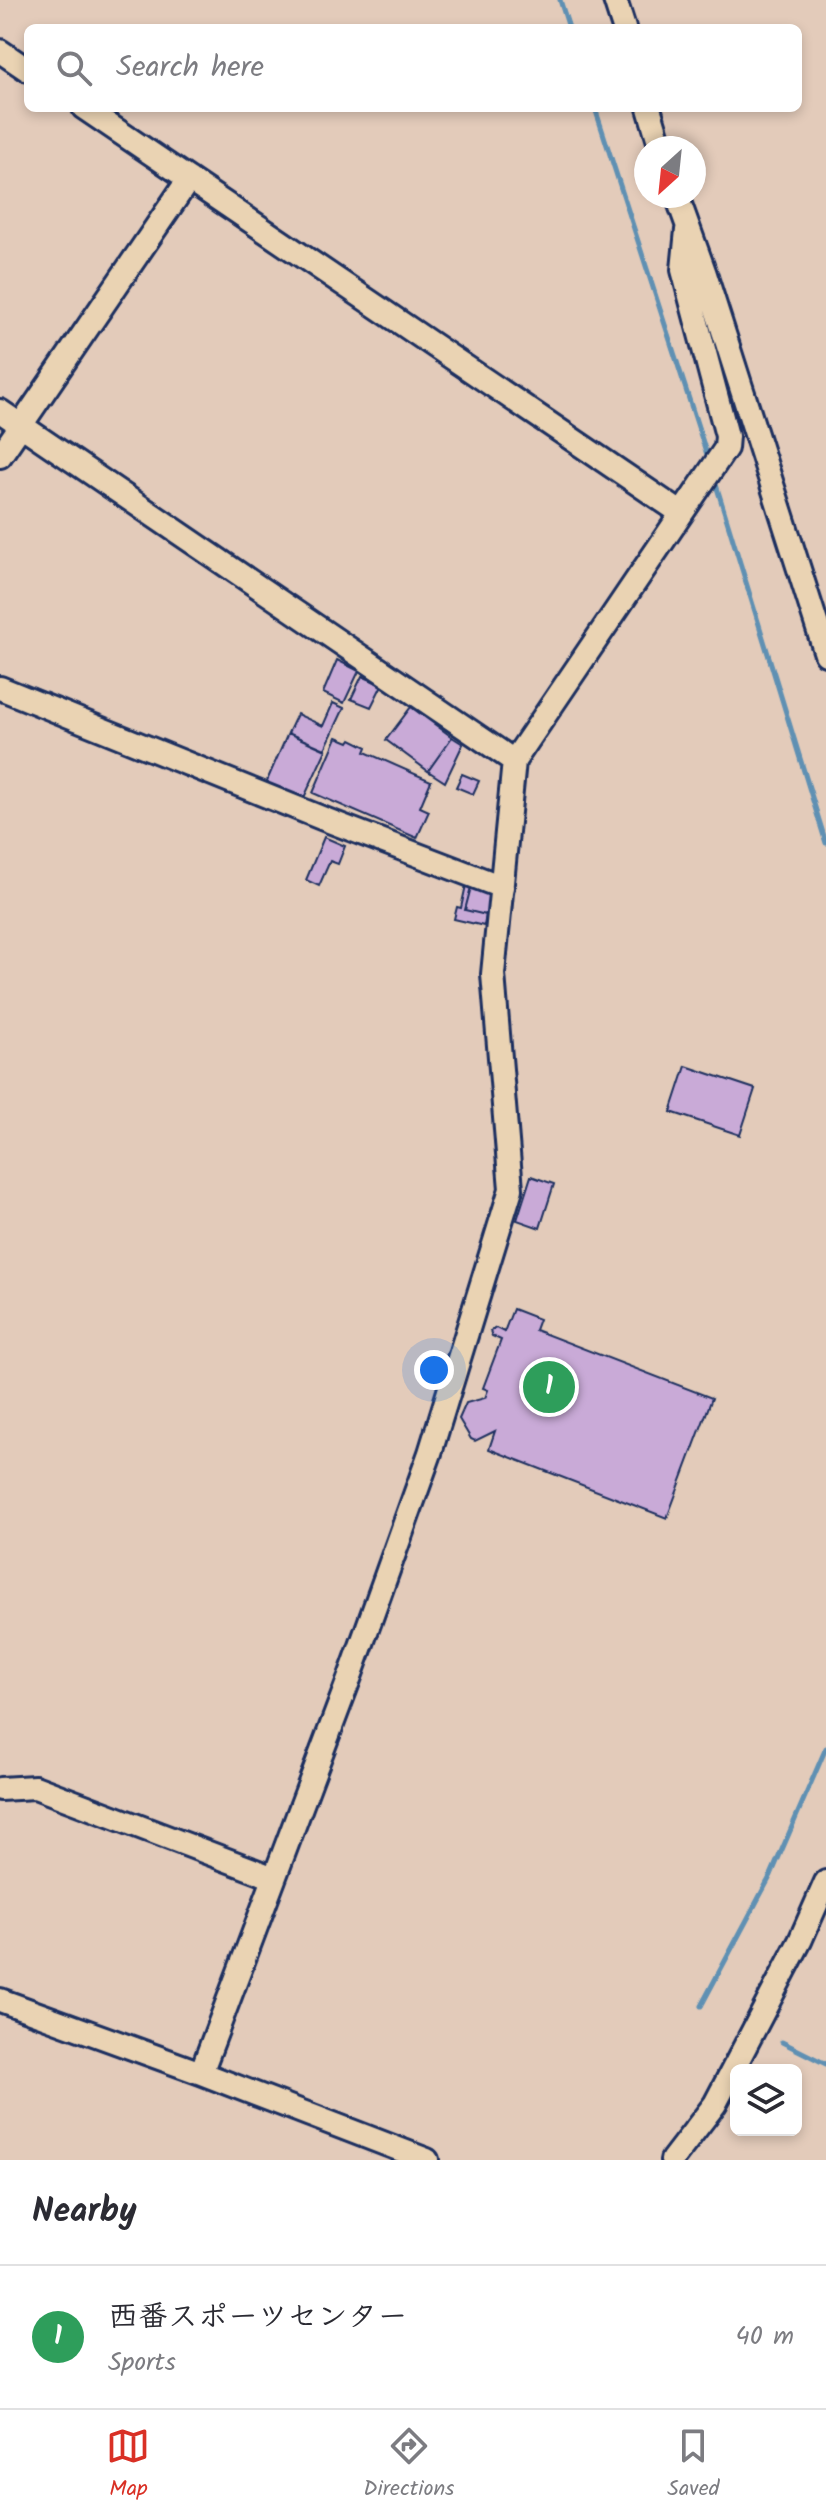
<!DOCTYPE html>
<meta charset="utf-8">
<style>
body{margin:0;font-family:Kalam,"Klee One",sans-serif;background:#f2f2f3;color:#2b2b33}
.controls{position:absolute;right:24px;bottom:24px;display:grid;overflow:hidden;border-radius:12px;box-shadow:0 4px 12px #0003}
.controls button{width:72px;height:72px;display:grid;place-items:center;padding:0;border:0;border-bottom:2px solid #e1e1e2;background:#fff;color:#2b2b33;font:40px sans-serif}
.compass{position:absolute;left:634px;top:136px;width:72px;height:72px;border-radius:50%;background:#fff;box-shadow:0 4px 12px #0003;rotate:207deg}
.you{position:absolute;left:434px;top:1370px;width:28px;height:28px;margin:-20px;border:6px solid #fff;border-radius:50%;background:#1a73e8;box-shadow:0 0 0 12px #1a73e833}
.badge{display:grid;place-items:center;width:52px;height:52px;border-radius:50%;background:#d93025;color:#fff;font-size:26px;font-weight:700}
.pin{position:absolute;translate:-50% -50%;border:4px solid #fff;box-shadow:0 2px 8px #0006}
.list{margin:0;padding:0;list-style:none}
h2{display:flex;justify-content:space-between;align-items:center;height:104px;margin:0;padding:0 32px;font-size:34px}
h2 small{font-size:26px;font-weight:400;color:#7c7c81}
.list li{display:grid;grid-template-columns:52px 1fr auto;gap:24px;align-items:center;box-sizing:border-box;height:144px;padding:0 32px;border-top:2px solid #e1e1e2}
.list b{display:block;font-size:30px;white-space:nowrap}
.list p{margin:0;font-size:26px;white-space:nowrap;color:#7c7c81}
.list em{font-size:26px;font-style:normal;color:#7c7c81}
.icon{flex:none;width:44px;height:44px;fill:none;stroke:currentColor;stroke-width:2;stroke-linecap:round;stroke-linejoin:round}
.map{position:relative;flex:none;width:826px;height:2160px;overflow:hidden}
.search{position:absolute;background:#fff;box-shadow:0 4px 12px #0003;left:24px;right:24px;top:24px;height:88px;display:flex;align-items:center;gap:20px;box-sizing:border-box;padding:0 28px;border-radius:12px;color:#7c7c81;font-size:30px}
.sheet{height:248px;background:#fff}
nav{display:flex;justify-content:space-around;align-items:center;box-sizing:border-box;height:112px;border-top:2px solid #e1e1e2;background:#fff;font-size:22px;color:#7c7c81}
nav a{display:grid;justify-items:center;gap:4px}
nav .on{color:#d93025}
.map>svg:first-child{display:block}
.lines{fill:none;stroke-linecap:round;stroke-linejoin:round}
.stream{stroke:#5e90b3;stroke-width:5}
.building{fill:#c9aad7;stroke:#1b2f5e;stroke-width:2}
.minor-casing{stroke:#1b2f5e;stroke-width:28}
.minor{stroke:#ead3b3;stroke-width:22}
</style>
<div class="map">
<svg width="826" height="2160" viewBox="0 0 826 2160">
<rect width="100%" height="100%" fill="#e3cbba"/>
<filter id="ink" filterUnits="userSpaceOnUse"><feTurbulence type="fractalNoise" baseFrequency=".0125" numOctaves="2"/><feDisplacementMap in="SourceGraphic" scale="16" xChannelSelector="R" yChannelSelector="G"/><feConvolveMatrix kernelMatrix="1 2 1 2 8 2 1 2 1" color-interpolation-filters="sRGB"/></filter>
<g filter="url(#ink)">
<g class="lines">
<path class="stream" d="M560,0L569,28
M595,108L709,461
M714,478L826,843
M701,2006L771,1875L826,1748
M782,2042L826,2064"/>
</g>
<path class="building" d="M337,660L359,671L344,703L323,693Z
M362,676L382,685L371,707L351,699Z
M333,703L344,708L325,749L288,733L297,714L323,726Z
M411,707L452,737L428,771L386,740Z
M288,733L326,750L303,800L266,783Z
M337,737L349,742L351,739L367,747L365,752L431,781L420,807L429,811L417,838L313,793Z
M452,737L463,744L445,782L428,771Z
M462,774L479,781L473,794L456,787Z
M324,837L345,846L338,864L330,861L319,886L306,880Z
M466,885L471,887L465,910L486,915L484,926L454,919L457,907L461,908Z
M471,887L491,892L486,915L465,910Z
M686,1066L755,1089L740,1135L671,1112Z
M531,1176L554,1184L540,1228L517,1220Z
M513,1309L539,1319L535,1330L712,1398L667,1518L489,1449L495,1431L475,1441L471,1439L459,1419L466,1403L485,1398L488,1390L483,1388L501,1340L492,1336L490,1331L496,1328L504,1332Z"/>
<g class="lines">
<g class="minor-casing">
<path id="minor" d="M615,0L624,28
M0,51L28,70
M84,108L681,513
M649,108L661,148
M677,196L705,274L826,654
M0,411L514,761
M0,456L189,179
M0,688L324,819L502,887
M0,1789L35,1787L274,1878
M0,2000L201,2073L427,2160
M201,2073L351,1674L430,1453L511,1189L493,974L514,761L726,448L727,436L683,270L687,230
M672,2160L715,2104L800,1941L826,1882"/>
</g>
<use href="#minor" class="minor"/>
</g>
</g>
</svg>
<div class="controls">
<button><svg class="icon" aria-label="layers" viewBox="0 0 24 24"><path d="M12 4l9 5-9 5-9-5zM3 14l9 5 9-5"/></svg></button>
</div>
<svg class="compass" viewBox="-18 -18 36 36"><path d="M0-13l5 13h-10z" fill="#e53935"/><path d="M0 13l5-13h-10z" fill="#7c7c81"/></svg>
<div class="you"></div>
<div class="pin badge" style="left:549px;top:1387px;background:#2e9e5b">1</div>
<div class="search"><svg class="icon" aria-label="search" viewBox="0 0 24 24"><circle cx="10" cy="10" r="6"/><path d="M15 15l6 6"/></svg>Search here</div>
</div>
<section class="sheet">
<h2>Nearby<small></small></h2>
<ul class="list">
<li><span class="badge" style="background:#2e9e5b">1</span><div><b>西番スポーツセンター</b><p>Sports</p></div><em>40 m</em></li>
</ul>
</section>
<nav>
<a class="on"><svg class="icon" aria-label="map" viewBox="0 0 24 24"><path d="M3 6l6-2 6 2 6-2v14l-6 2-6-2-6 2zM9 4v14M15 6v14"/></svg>Map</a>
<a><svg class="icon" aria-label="directions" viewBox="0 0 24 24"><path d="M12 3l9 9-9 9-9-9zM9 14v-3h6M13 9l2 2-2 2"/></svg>Directions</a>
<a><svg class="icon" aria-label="saved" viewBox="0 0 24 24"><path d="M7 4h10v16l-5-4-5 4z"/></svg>Saved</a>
</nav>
